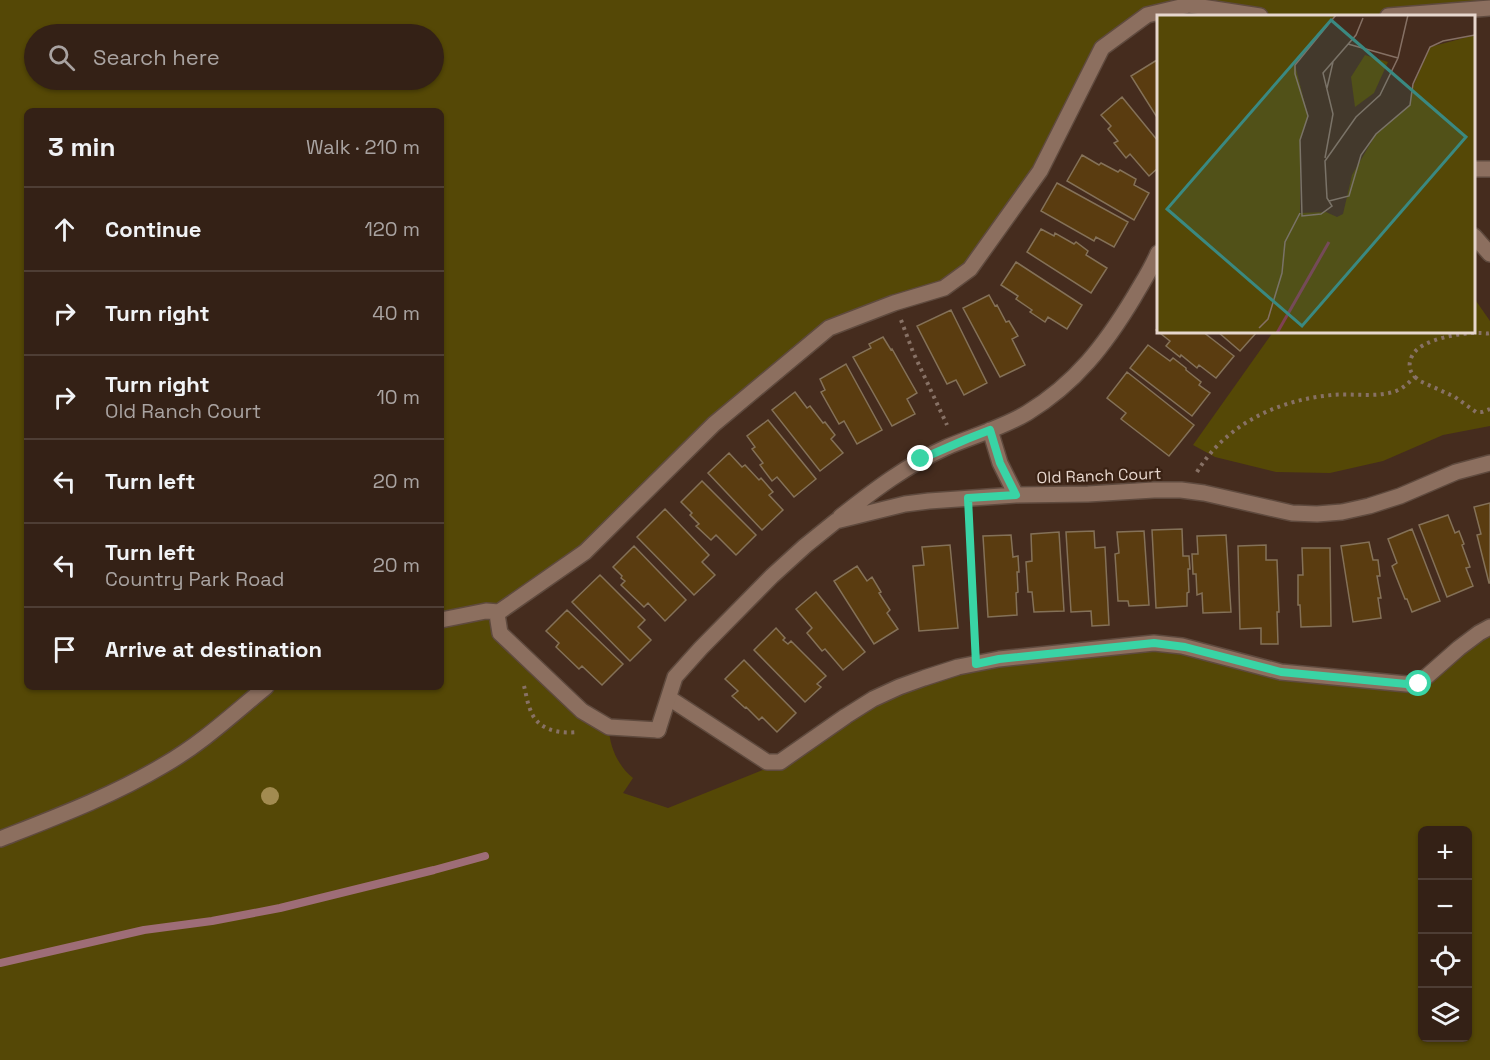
<!DOCTYPE html>
<meta charset="utf-8">
<style>
body{margin:0;font-family:"Space Grotesk",sans-serif;background:#3f2e23;color:#f1f3f6}
.controls{position:absolute;right:18px;bottom:18px;display:grid;overflow:hidden;border-radius:9px;box-shadow:0 2px 4px #0004}
.controls button{width:54px;height:54px;display:grid;place-items:center;padding:0;border:0;border-bottom:2px solid #4e3e35;background:#342116;color:#f1f3f6;font:30px sans-serif}
.stop{position:absolute;width:18px;height:18px;margin:-14px;border:4px solid #39d4a5;border-radius:50%;background:#fff}
.stop.end{background:#39d4a5;border-color:#fff;box-shadow:0 2px 6px #0008}
.list{margin:0;padding:0;list-style:none}
h2{display:flex;justify-content:space-between;align-items:center;height:78px;margin:0;padding:0 24px;font-size:26px}
h2 small{font-size:20px;font-weight:400;color:#a9a3a1}
.list li{display:grid;grid-template-columns:39px 1fr auto;gap:18px;align-items:center;box-sizing:border-box;height:84px;padding:0 24px;border-top:2px solid #4e3e35}
.list b{display:block;font-size:22px;white-space:nowrap}
.list p{margin:0;font-size:20px;white-space:nowrap;color:#a9a3a1}
.list em{font-size:20px;font-style:normal;color:#a9a3a1}
.icon{flex:none;width:33px;height:33px;fill:none;stroke:currentColor;stroke-width:2;stroke-linecap:round;stroke-linejoin:round}
.map{position:relative;flex:none;width:1490px;height:1060px;overflow:hidden}
.search{position:absolute;background:#342116;box-shadow:0 2px 4px #0004;left:24px;top:24px;width:420px;height:66px;display:flex;align-items:center;gap:15px;box-sizing:border-box;padding:0 21px;border-radius:33px;color:#a9a3a1;font-size:22px}
.panel{position:absolute;background:#342116;box-shadow:0 2px 4px #0004;left:24px;top:108px;width:420px;height:582px;border-radius:9px}
.map>svg:first-child{display:block}
.green{fill:#554806;fill-rule:evenodd}
.lines{fill:none;stroke-linecap:round;stroke-linejoin:round}
.stream{stroke:#9e6d77;stroke-width:8}
.building{fill:#5a3c10;stroke:#847158;stroke-width:1.5}
.service-casing{stroke:#5f4a3e;stroke-width:18}
.minor-casing{stroke:#5f4a3e;stroke-width:18}
.path{stroke:#877165;stroke-width:4;stroke-dasharray:3 4.5;stroke-linecap:butt}
.service{stroke:#8c6f5f;stroke-width:15}
.minor{stroke:#8c6f5f;stroke-width:15}
.tree{fill:#a28b50}
.route{stroke:#39d4a5;stroke-width:8}
.labels{text-anchor:middle;stroke-width:4.5;stroke-linejoin:round;paint-order:stroke}
.street-label{font-size:16px;fill:#e6d6cd;stroke:#3a2214}
.inset-river{fill:none;stroke:#7f4052;stroke-width:3}
.inset-road{fill:none;stroke:#857064;stroke-width:1.5}
.view{fill:#3a8981;fill-opacity:0.15;stroke:#3a8981;stroke-width:3}
.inset-edge{fill:none;stroke:#e6d6cd;stroke-width:3}
</style>
<div class="map">
<svg width="1490" height="1060" viewBox="0 0 1490 1060">
<rect width="100%" height="100%" fill="#452c1e"/>
<path class="green" d="M0,0H1490V8L1388,16H1260L1189,5L1147,16L1102,48L1040,171L970,269L829,328L585,552L499,612L498,630L609,727C609,746 618,766 633,778L623,793L668,808L783,762L846,716L958,667L1154,643L1281,672L1417,685L1490,627V1060H0ZM34,34H434V80H34ZM27,111H441V687H27ZM1422,830H1468V1038H1422Z
M1474,298L1490,321V426L1443,435L1383,461L1330,473L1276,472L1215,457L1193,445L1273,332H1474Z"/>
<g class="lines">
<path class="stream" d="M0,963L144,930L212,921L280,908L434,870L485,856"/>
</g>
<path class="building" d="M1157,60L1158,63V119L1131,76Z
M1122,97L1158,141V168L1149,176L1130,154L1126,158L1114,143L1118,141L1108,129L1111,126L1101,115Z
M1082,155L1099,165L1101,163L1118,172L1120,170L1136,179L1134,185L1149,193L1134,220L1067,181Z
M1057,183L1128,222L1114,247L1096,237L1094,241L1041,211Z
M1041,229L1054,236L1055,233L1074,244L1076,242L1088,251L1086,255L1107,268L1091,293L1027,252Z
M1016,262L1082,305L1067,329L1048,317L1045,322L1030,312L1032,310L1016,299L1018,296L1001,285Z
M989,295L995,306L997,305L1006,322L1009,321L1018,336L1012,339L1025,365L1000,377L963,308Z
M951,310L987,383L964,395L956,380L947,384L917,326Z
M1158,328V332H1203L1234,356L1216,378L1199,365L1197,368L1181,355L1180,357L1166,346L1170,341L1156,330Z
M1218,332H1257L1240,351Z
M883,337L891,350L892,349L917,393L907,399L915,414L892,426L853,357L871,348L869,344Z
M1148,345L1170,361L1173,358L1186,368V370L1201,382L1199,385L1210,393L1192,416L1130,368Z
M846,364L882,430L857,444L844,421L839,424L821,392L825,390L820,379Z
M1127,372L1194,425L1169,456L1121,419L1126,413L1107,398Z
M795,392L807,408L810,406L823,423L825,422L835,435L831,439L843,453L820,471L772,410Z
M768,420L816,479L794,497L777,477L772,481L760,465L763,463L752,449L755,447L747,436Z
M729,453L742,467L745,465L759,480L761,478L773,492L769,495L783,510L762,530L708,473Z
M702,481L756,535L736,555L716,535L711,540L696,526L699,524L690,515L692,513L681,502Z
M1490,503V583H1489L1477,535L1481,534L1474,507Z
M665,509L709,555L702,562L715,575L694,595L637,537Z
M1448,515L1455,533L1459,531L1464,544L1462,545L1470,567L1466,568L1473,586L1447,597L1419,525Z
M1182,529L1183,556H1189L1190,569H1188L1189,592L1187,593V606L1156,608L1152,530Z
M1412,529L1440,601L1412,612L1407,599H1405L1392,566L1397,563L1388,539Z
M1094,531L1095,548L1105,547L1109,625L1092,626L1091,611L1071,612L1066,532Z
M1144,531L1149,605L1129,606L1128,601H1118L1115,554L1119,553L1117,532Z
M1059,532L1064,611L1034,612L1032,592H1028L1026,562L1032,561L1031,534Z
M1011,535L1013,557L1018,556L1019,572H1017L1018,592L1016,593L1017,615L988,617L983,536Z
M1226,535L1231,612L1203,613L1202,593L1197,595L1196,574H1193L1192,554H1198L1197,536Z
M1369,542L1373,560H1378L1380,576H1377L1381,598H1378L1381,618L1353,622L1341,546Z
M950,545L958,628L919,631L913,566L924,565L922,547Z
M1266,545V560H1277L1279,612H1277L1278,644H1261V628L1240,629L1238,546Z
M634,546L686,600L665,621L648,603L644,607L621,585L625,581L621,578L622,576L613,567Z
M1302,548H1330L1331,626L1301,627L1300,605H1298V575H1303Z
M857,566L867,581L872,577L881,592L879,593L890,610L887,613L898,629L874,644L834,581Z
M600,575L645,620L638,627L651,640L630,661L572,602Z
M816,592L865,652L843,670L825,649L822,651L807,633L812,628L796,609Z
M567,610L623,664L602,685L582,666L579,669L556,647L559,643L546,631Z
M776,628L785,638L783,640L788,644L791,641L826,676L817,684L821,687L805,702L754,650Z
M744,660L796,713L777,732L762,717L759,720L746,707L745,708L732,696L738,691L725,679Z"/>
<g class="lines">
<g class="service-casing">
<path id="service" d="M1388,16L1490,8
M441,620L486,611L499,612
M669,698L767,762H780L846,716L873,699L899,687L924,678L958,667L999,659L1154,643L1182,646L1281,672L1417,685L1459,648L1479,633L1490,627
M658,730L609,727L582,711L500,633L497,614L499,612L585,552L714,424L829,328L894,303L944,288L970,269L1040,171L1102,48L1147,15L1189,5L1260,16
M0,839C56,817 112,796 164,765C201,744 233,714 266,687"/>
</g>
<g class="minor-casing">
<path id="minor" d="M1474,169H1490
M1474,236L1490,254
M990,430L1000,463L1016,495
M840,517C874,490 907,465 947,447C973,436 1002,428 1027,413C1076,383 1105,345 1134,297C1142,283 1152,268 1158,253
M658,730L675,677L701,648L772,576L805,546L836,521L905,504L929,501L1016,495L1088,494L1154,490H1181L1204,493L1292,513L1317,514L1342,512L1369,506L1400,496L1456,472L1490,463"/>
</g>
<path class="path" d="M901,320L913,352L947,425
M1415,377L1420,381L1455,397L1476,412H1482L1490,409
M1197,472C1226,424 1278,400 1332,395C1353,393 1377,398 1396,391C1404,388 1409,382 1415,377C1409,371 1408,364 1412,356C1420,339 1463,332 1481,333C1484,333 1487,334 1490,333
M969,518L975,645
M524,686C526,693 527,702 530,709C537,730 558,734 578,732"/>
<use href="#service" class="service"/>
<use href="#minor" class="minor"/>
</g>
<circle class="tree" cx="270" cy="796" r="9"/>
<g class="lines">
<path class="route" d="M921,459L967,439L990,430L1000,463L1016,495L968,498L976,664L999,659L1154,643L1185,647L1281,672L1417,685L1419,684"/>
</g>
<g class="labels">
<g class="street-label">
<text transform="translate(1099 475) rotate(-2)" y="6">Old Ranch Court</text>
</g>
</g>
<g transform="translate(1157 15)">
<rect width="318" height="318" fill="#452c1e"/>
<path d="M179,0L138,50L151,101L143,125V198L169,197L180,202L186,199L195,160L219,119L253,90L254,76L273,32L318,20V318H0V1ZM208,40L231,47L217,78L198,92L194,62Z" fill="#554806"/>
<path class="inset-river" d="M120,318L172,227"/>
<path class="inset-road" d="M179,0L138,50V59L151,101L143,125L145,201L164,199L175,191L170,183L168,146L199,102L223,80L241,43L251,0M260,0H291M191,29L241,43M170,73L176,47M168,143L176,99L166,58L199,20L206,3M172,186L192,181L204,140L219,119L253,90L256,69L273,32L286,26L318,20M102,313L111,304L125,258L128,227L143,198"/>
<path class="view" d="M174,5L309,122L145,311L10,194Z"/>
<rect width="318" height="318" class="inset-edge"/>
</g>
</svg>
<div class="controls">
<button>+</button>
<button>−</button>
<button><svg class="icon" aria-label="locate" viewBox="0 0 24 24"><circle cx="12" cy="12" r="6"/><path d="M12 2v4M12 18v4M2 12h4M18 12h4"/></svg></button>
<button><svg class="icon" aria-label="layers" viewBox="0 0 24 24"><path d="M12 4l9 5-9 5-9-5zM3 14l9 5 9-5"/></svg></button>
</div>
<div class="stop" style="left:1419px;top:684px"></div>
<div class="stop end" style="left:921px;top:459px"></div>
<div class="search"><svg class="icon" aria-label="search" viewBox="0 0 24 24"><circle cx="10" cy="10" r="6"/><path d="M15 15l6 6"/></svg>Search here</div>
<section class="panel">
<h2>3 min<small>Walk · 210 m</small></h2>
<ul class="list">
<li><svg class="icon" aria-label="ahead" viewBox="0 0 24 24"><path d="M12 20V5M6 11l6-6 6 6"/></svg><div><b>Continue</b></div><em>120 m</em></li>
<li><svg class="icon" aria-label="right" viewBox="0 0 24 24"><path d="M7 20v-9h11M14 6l5 5-5 5"/></svg><div><b>Turn right</b></div><em>40 m</em></li>
<li><svg class="icon" aria-label="right" viewBox="0 0 24 24"><path d="M7 20v-9h11M14 6l5 5-5 5"/></svg><div><b>Turn right</b><p>Old Ranch Court</p></div><em>10 m</em></li>
<li><svg class="icon" aria-label="left" viewBox="0 0 24 24"><path d="M17 20v-9H6M10 6l-5 5 5 5"/></svg><div><b>Turn left</b></div><em>20 m</em></li>
<li><svg class="icon" aria-label="left" viewBox="0 0 24 24"><path d="M17 20v-9H6M10 6l-5 5 5 5"/></svg><div><b>Turn left</b><p>Country Park Road</p></div><em>20 m</em></li>
<li><svg class="icon" aria-label="arrive" viewBox="0 0 24 24"><path d="M6 21V4h12l-3 4 3 4H6"/></svg><div><b>Arrive at destination</b></div></li>
</ul>
</section>
</div>
